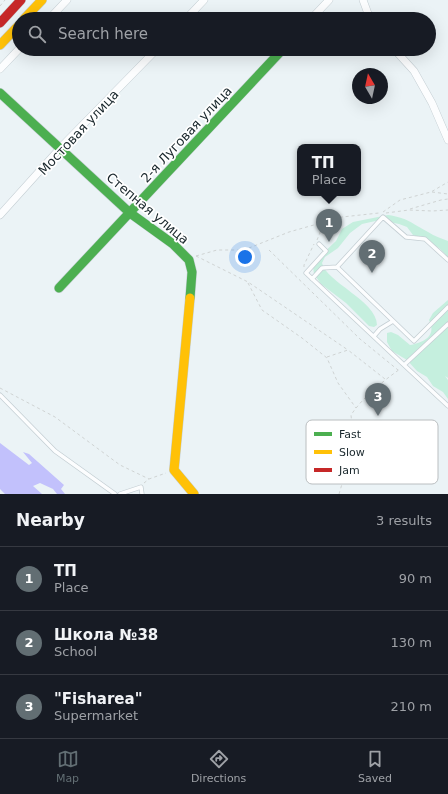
<!DOCTYPE html>
<meta charset="utf-8">
<style>
body{margin:0;font-family:"DejaVu Sans",sans-serif;background:#20242c;color:#f1f3f6}
.compass{position:absolute;left:352px;top:68px;width:36px;height:36px;border-radius:50%;background:#171b24;box-shadow:0 4px 16px #0002;rotate:351deg}
.you{position:absolute;left:245px;top:257px;width:14px;height:14px;margin:-10px;border:3px solid #fff;border-radius:50%;background:#1a73e8;box-shadow:0 0 0 6px #1a73e833}
.badge{display:grid;place-items:center;width:26px;height:26px;border-radius:50%;background:#626e73;color:#fff;font-size:13px;font-weight:700}
.pin{position:absolute;translate:-50% -33px;filter:drop-shadow(0 1px 2px #0008)}
.pin::after{content:'';position:absolute;top:21px;width:14px;height:12px;background:inherit;clip-path:polygon(0 0,100% 0,50% 100%)}
.popup{position:absolute;left:297px;top:144px;width:64px;height:52px;box-sizing:border-box;display:grid;place-content:center;border-radius:8px;background:#171b24;filter:drop-shadow(0 1px 3px #0005);font-size:13px;white-space:nowrap;color:#9ea1a6}
.popup b{font-size:15px;color:#f1f3f6}
.popup::after{content:'';position:absolute;left:50%;top:100%;margin-left:-8px;border:8px solid transparent;border-top-color:#171b24}
.list{margin:0;padding:0;list-style:none}
h2{display:flex;justify-content:space-between;align-items:center;height:52px;margin:0;padding:0 16px;font-size:17px}
h2 small{font-size:13px;font-weight:400;color:#9ea1a6}
.list li{display:grid;grid-template-columns:26px 1fr auto;gap:12px;align-items:center;box-sizing:border-box;height:64px;padding:0 16px;border-top:1px solid #363941}
.list b{display:block;font-size:15px;white-space:nowrap}
.list p{margin:0;font-size:13px;white-space:nowrap;color:#9ea1a6}
.list em{font-size:13px;font-style:normal;color:#9ea1a6}
.icon{flex:none;width:22px;height:22px;fill:none;stroke:currentColor;stroke-width:2;stroke-linecap:round;stroke-linejoin:round}
.map{position:relative;flex:none;width:448px;height:494px;overflow:hidden}
.search{position:absolute;background:#171b24;box-shadow:0 4px 16px #0002;left:12px;right:12px;top:12px;height:44px;display:flex;align-items:center;gap:10px;box-sizing:border-box;padding:0 14px;border-radius:22px;color:#9ea1a6;font-size:15px}
.sheet{height:244px;background:#171b24}
nav{display:flex;justify-content:space-around;align-items:center;box-sizing:border-box;height:56px;border-top:1px solid #363941;background:#171b24;font-size:11px;color:#9ea1a6}
nav a{display:grid;justify-items:center;gap:2px}
nav .on{color:#626e73}
.map>svg:first-child{display:block}
.green{fill:#c5efde}
.water{fill:#c2c1fc}
.lines{fill:none;stroke-linecap:round;stroke-linejoin:round}
.lane-casing{stroke:#c4ced3;stroke-width:5}
.street-casing{stroke:#c4ced3;stroke-width:8}
.fast-casing{stroke:#c4ced3;stroke-width:10}
.slow-casing{stroke:#c4ced3;stroke-width:10}
.jam-casing{stroke:#c4ced3;stroke-width:10}
.path{stroke:#cfd3d3;stroke-width:1;stroke-dasharray:3 3;stroke-linecap:butt}
.lane{stroke:#fcfdfe;stroke-width:3.5}
.street{stroke:#fcfdfe;stroke-width:7}
.fast{stroke:#4caf50;stroke-width:9}
.slow{stroke:#ffc107;stroke-width:9}
.jam{stroke:#c62828;stroke-width:9}
.labels{text-anchor:middle;stroke-width:3.5;stroke-linejoin:round;paint-order:stroke}
.street-label{font-size:13px;fill:#19272c;stroke:#fff}
.key{fill:#fff;stroke:#babec0;stroke-width:1}
.key-label{font-size:11px;fill:#19272c}
</style>
<div class="map">
<svg width="448" height="494" viewBox="0 0 448 494">
<rect width="100%" height="100%" fill="#ebf3f6"/>
<path class="green" d="M388,215C408,218 411,223 428,232C434,236 441,238 448,241V257L439,248L424,239L413,235L407,227L399,224L380,220L362,224L350,233L338,248L325,257L322,263C326,282 377,301 377,325L374,327L369,326L346,303L321,284L314,274L313,267L317,259L336,241L342,229L353,222Z
M448,300V378L445,376L448,380V399L443,392L433,386L427,377L417,371L407,360L392,351L387,342V333L391,332L398,335L410,345C424,342 437,336 429,320L433,313Z"/>
<path class="water" d="M0,443L29,465L32,463L23,452L29,454L64,485L61,489L65,494H57L53,489L40,483L33,486L42,494H5L0,489Z"/>
<g class="lines">
<g class="lane-casing">
<path id="lane" d="M319,244L326,251L306,273L404,365
M337,267L414,341L448,307
M312,279L322,268L337,267L383,217L406,237L425,239L448,260
M448,324L404,365L448,406
M374,336L380,329L393,321
M0,395L55,451L115,494
M120,494L141,487L142,494"/>
</g>
<g class="street-casing">
<path id="street" d="M363,0L370,19
M49,19L67,0
M186,19L204,0
M311,19L329,0
M394,49L414,71L432,103L448,140
M0,69L19,49
M0,215L63,145L157,49"/>
</g>
<g class="fast-casing">
<path id="fast" d="M0,93L130,213L173,244L189,260L192,272L190,298
M59,288L283,49"/>
</g>
<g class="slow-casing">
<path id="slow" d="M24,19L42,0
M0,45L19,25
M190,298L174,470L194,494"/>
</g>
<g class="jam-casing">
<path id="jam" d="M0,23L21,0"/>
</g>
<path class="path" d="M0,6L5,0
M432,192L448,194
M410,209L441,200L448,199
M383,212L400,200L431,192L448,182
M386,213L409,210L432,211L448,210
M317,240L320,233V224
M269,250L360,339L398,370
M196,256L248,282L348,350
M196,256L217,250H244L289,232L342,217L379,213
M304,267V265L314,244
M248,283L262,310L302,338L327,358L338,383L356,408
M327,357L348,350L385,379
M0,388L55,417L120,465L149,479
M144,483L149,479L166,473
M339,494L354,444L351,415C363,397 382,382 400,369"/>
<use href="#lane" class="lane"/>
<use href="#street" class="street"/>
<use href="#fast" class="fast"/>
<use href="#slow" class="slow"/>
<use href="#jam" class="jam"/>
</g>
<g class="labels">
<g class="street-label">
<text transform="translate(78 132) rotate(-47)" y="5">Мостовая улица</text>
<text transform="translate(186 134) rotate(-47)" y="5">2-я Луговая улица</text>
<text transform="translate(148 208) rotate(40)" y="5">Степная улица</text>
</g>
</g>
<rect x="306" y="420" width="132" height="64" rx="6" class="key"/>
<rect x="314" y="432" width="18" height="4" fill="#4caf50"/>
<rect x="314" y="450" width="18" height="4" fill="#ffc107"/>
<rect x="314" y="468" width="18" height="4" fill="#c62828"/>
<g class="key-label">
<text x="339" y="438">Fast</text>
<text x="339" y="456">Slow</text>
<text x="339" y="474">Jam</text>
</g>
</svg>
<svg class="compass" viewBox="-18 -18 36 36"><path d="M0-13l5 13h-10z" fill="#e53935"/><path d="M0 13l5-13h-10z" fill="#9ea1a6"/></svg>
<div class="you"></div>
<div class="pin badge" style="left:329px;top:242px">1</div>
<div class="popup"><b>ТП</b>Place</div>
<div class="pin badge" style="left:372px;top:273px">2</div>
<div class="pin badge" style="left:378px;top:416px">3</div>
<div class="search"><svg class="icon" aria-label="search" viewBox="0 0 24 24"><circle cx="10" cy="10" r="6"/><path d="M15 15l6 6"/></svg>Search here</div>
</div>
<section class="sheet">
<h2>Nearby<small>3 results</small></h2>
<ul class="list">
<li><span class="badge">1</span><div><b>ТП</b><p>Place</p></div><em>90 m</em></li>
<li><span class="badge">2</span><div><b>Школа №38</b><p>School</p></div><em>130 m</em></li>
<li><span class="badge">3</span><div><b>&quot;Fisharea&quot;</b><p>Supermarket</p></div><em>210 m</em></li>
</ul>
</section>
<nav>
<a class="on"><svg class="icon" aria-label="map" viewBox="0 0 24 24"><path d="M3 6l6-2 6 2 6-2v14l-6 2-6-2-6 2zM9 4v14M15 6v14"/></svg>Map</a>
<a><svg class="icon" aria-label="directions" viewBox="0 0 24 24"><path d="M12 3l9 9-9 9-9-9zM9 14v-3h6M13 9l2 2-2 2"/></svg>Directions</a>
<a><svg class="icon" aria-label="saved" viewBox="0 0 24 24"><path d="M7 4h10v16l-5-4-5 4z"/></svg>Saved</a>
</nav>
